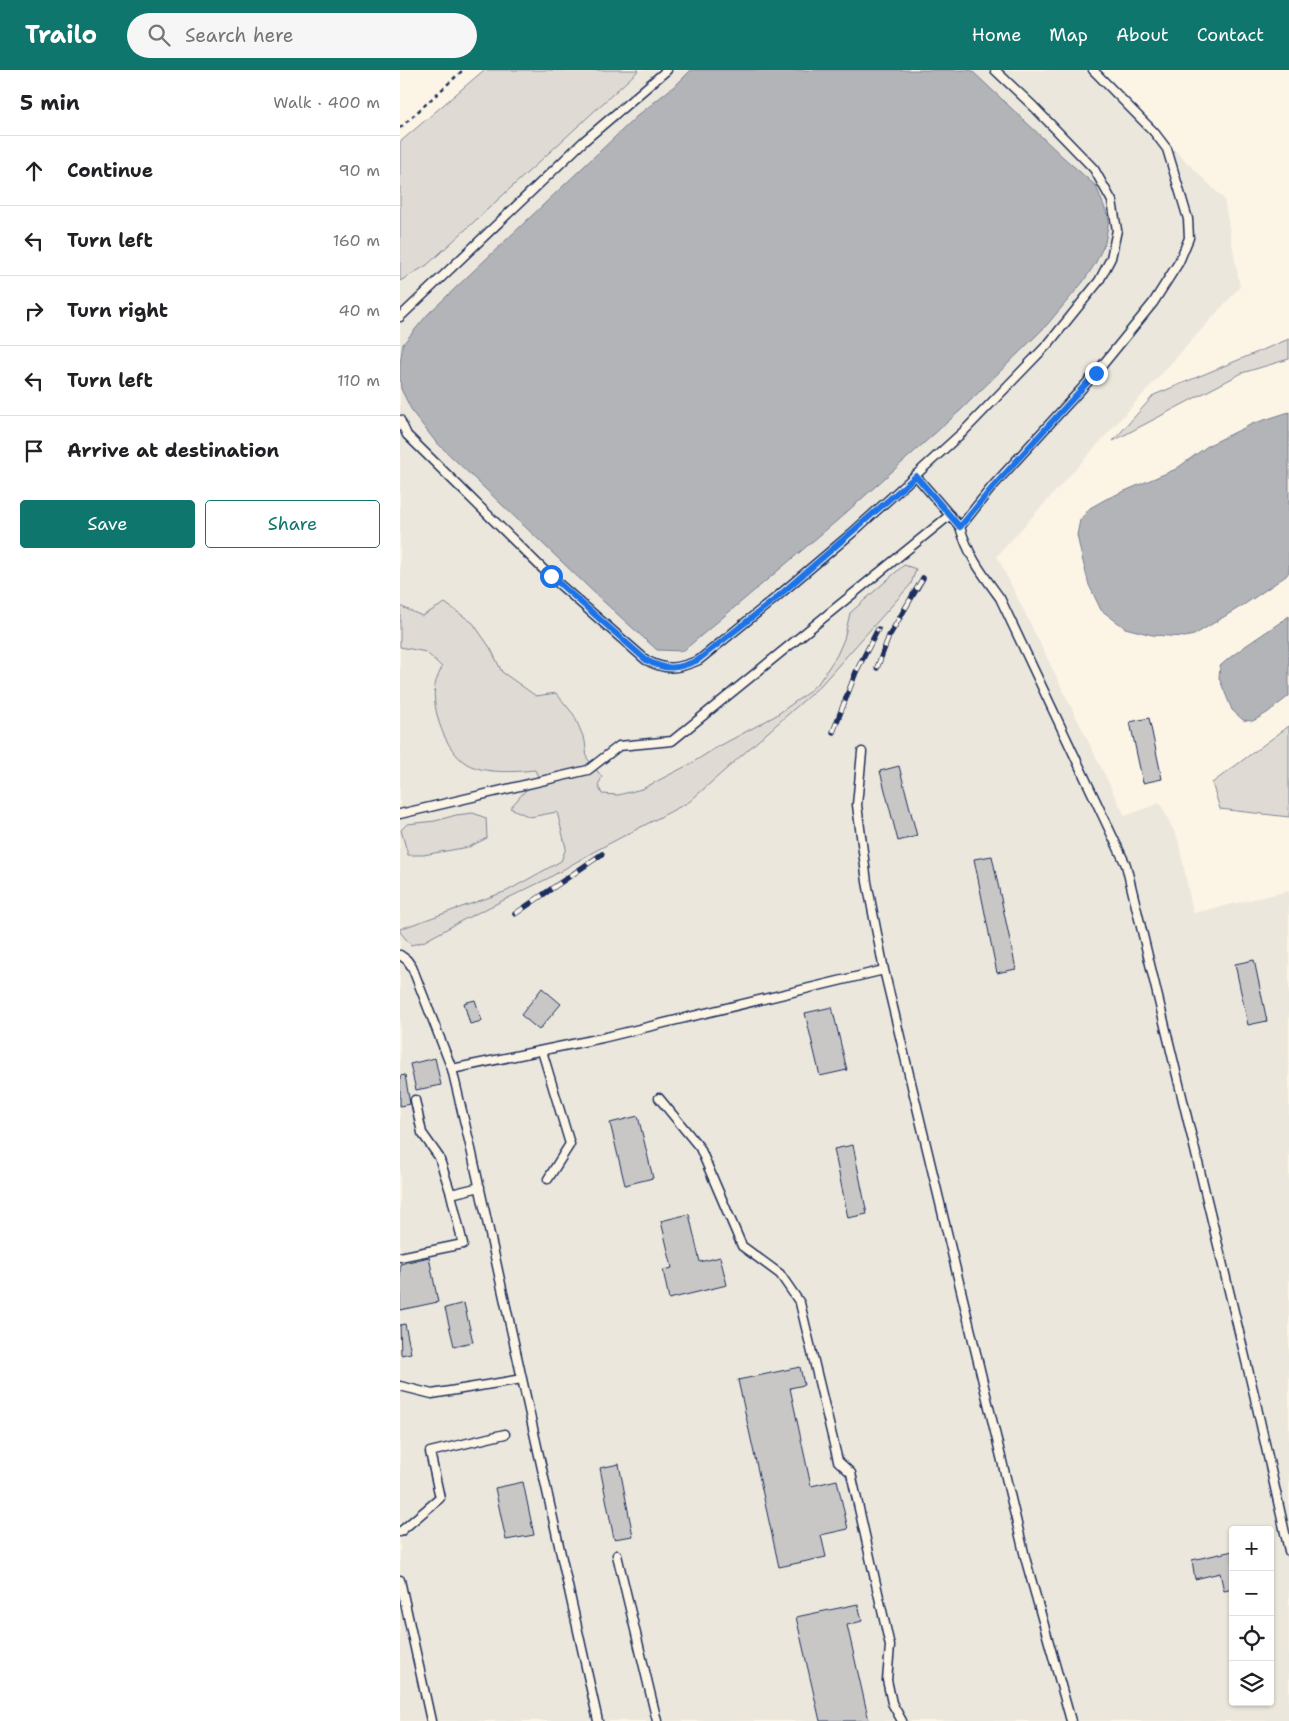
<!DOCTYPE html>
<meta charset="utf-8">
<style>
body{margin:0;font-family:"Shantell Sans",sans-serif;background:#f6f6f6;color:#202124}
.controls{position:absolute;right:15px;bottom:15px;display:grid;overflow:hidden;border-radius:5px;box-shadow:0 1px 4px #0004}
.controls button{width:45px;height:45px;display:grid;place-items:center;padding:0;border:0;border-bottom:1px solid #e0e0e0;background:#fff;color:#202124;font:25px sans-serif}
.stop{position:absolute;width:15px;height:15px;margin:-11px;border:4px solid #1a73e8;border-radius:50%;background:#fff}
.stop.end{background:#1a73e8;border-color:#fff;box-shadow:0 1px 5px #0008}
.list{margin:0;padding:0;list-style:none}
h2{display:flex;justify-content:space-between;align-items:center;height:65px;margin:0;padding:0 20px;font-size:21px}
h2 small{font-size:16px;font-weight:400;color:#757577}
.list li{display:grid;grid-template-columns:32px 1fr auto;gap:15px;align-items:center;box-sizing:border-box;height:70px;padding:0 20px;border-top:1px solid #e0e0e0}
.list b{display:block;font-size:19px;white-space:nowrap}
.list em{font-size:16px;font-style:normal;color:#757577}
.actions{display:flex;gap:10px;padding:15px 20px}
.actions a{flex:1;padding:11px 0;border:1px solid #0f766e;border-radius:5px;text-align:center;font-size:18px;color:#0f766e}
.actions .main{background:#0f766e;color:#fff}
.icon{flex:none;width:28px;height:28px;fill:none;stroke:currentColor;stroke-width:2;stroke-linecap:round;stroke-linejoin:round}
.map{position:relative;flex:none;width:889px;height:1651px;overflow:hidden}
header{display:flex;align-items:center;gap:30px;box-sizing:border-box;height:70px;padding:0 25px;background:#0f766e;color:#fff}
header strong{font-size:24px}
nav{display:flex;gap:28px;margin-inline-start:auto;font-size:18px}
.search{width:350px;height:45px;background:#f6f6f6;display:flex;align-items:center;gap:12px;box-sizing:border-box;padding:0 18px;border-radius:28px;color:#757577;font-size:19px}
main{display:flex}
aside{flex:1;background:#fff}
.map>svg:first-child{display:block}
.built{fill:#ece7dc;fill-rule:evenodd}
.green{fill:#dfdbd4;stroke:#7d8599}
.water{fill:#b2b4b8;stroke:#767f94}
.building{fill:#c8c7c6;stroke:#1b2f5e}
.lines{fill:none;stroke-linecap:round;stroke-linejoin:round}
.service-casing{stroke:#1b2f5e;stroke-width:11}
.path{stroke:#1b2f5e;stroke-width:2.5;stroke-dasharray:4 4;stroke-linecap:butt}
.service{stroke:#fcf5e5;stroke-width:8}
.rail-casing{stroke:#1b2f5e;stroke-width:5.5}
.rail{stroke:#fcf5e5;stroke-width:4;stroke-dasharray:11;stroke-linecap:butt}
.route{stroke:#1a73e8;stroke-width:6}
</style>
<header>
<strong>Trailo</strong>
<div class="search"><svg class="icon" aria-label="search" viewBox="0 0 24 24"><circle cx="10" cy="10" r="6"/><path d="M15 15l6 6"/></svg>Search here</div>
<nav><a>Home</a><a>Map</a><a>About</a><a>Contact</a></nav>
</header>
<main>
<aside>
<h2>5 min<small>Walk · 400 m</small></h2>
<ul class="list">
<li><svg class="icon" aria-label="ahead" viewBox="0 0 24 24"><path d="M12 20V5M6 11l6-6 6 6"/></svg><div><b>Continue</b></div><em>90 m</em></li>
<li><svg class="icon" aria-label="left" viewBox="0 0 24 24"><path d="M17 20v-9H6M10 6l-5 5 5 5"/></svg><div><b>Turn left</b></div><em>160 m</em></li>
<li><svg class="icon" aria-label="right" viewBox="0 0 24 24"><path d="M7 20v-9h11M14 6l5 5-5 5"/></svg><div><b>Turn right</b></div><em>40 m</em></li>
<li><svg class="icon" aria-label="left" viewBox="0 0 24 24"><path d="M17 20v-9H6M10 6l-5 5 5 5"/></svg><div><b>Turn left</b></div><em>110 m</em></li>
<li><svg class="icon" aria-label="arrive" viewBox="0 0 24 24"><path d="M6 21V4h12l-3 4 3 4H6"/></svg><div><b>Arrive at destination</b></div></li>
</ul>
<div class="actions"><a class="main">Save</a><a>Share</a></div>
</aside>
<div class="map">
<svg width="889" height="1651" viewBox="0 0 889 1651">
<rect width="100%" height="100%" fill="#fcf5e5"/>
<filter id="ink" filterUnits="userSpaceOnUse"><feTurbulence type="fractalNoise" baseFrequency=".02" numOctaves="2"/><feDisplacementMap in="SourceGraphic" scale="10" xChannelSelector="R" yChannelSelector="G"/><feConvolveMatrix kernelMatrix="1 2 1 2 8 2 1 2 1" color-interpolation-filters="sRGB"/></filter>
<g filter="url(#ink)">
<path class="built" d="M194,0H694L824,129L840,217L597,486L725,746L760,733L778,769L793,843L889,821V1651H0V208ZM833,1460H870V1632H833Z"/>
<path class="green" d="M84,0H239L27,195L0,211V72Z
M889,269V289L842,303L713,371L754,325Z
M504,495L516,499L511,514L420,616L289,732L195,781L147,809L63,850L23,872L11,875L0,862V859L107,821L161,791L166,778L157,742L130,747L110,738L125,721L139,709L135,700C115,702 85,704 67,694C45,681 31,639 35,615C36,609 40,602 42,597L26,582L0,577V536L22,546L45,533L73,553L91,579L102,602L136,626L156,623L174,645L185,671L187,688L202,707L198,715L202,724L218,725L242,719L292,693L314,679L375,646L406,624L419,612L437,585L444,569L450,543Z
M889,656V747L820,739L812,713Z
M73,743L86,748L87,768L69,777L23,785H8L1,760L7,754L35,751L56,745Z"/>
<path class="water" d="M291,0H571L663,87L696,116L709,149L705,173L695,194L683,212L646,256L561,340L439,449L283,581L257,580L204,532L35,371L13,343L1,319L0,309V294L3,274L28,244L237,46L278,13Z
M889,342V502L886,506L845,534L794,565L785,567L752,565L725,558L701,540L689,515L682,488L677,465L680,450L690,438L706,429L776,399L809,375L852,354Z
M889,546V626L867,643L853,651L843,650L832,640L819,608L820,596C841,577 866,563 889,546Z"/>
<path class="building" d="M749,648L762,709L743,713L730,652Z
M499,696L517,766L498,771L480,701Z
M592,786L616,899L597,903L574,789Z
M854,890L867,951L848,955L835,894Z
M142,918L161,934L139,960L121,945Z
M75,930L82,951L70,954L64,933Z
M432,937L447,1000L420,1006L405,943Z
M35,988L41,1015L16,1020L10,994Z
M5,1005L10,1034L0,1036V1006Z
M238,1046L253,1108L225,1115L210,1053Z
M453,1075L467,1144L448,1148L434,1079Z
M289,1144L300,1192L320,1187L327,1215L269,1229L263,1200L272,1198L261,1151Z
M29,1187L38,1232L0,1240V1194Z
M64,1233L73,1272L54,1276L45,1238Z
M5,1254L11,1283L1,1285L0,1255Z
M400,1297L404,1315L390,1318L411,1416L437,1410L448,1459L421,1465L426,1487L379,1497L338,1310Z
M219,1394L233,1466L214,1469L200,1398Z
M123,1412L134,1465L106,1470L95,1418Z
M833,1481V1519L824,1521L820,1503L795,1509L792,1490Z
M458,1534L462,1551L447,1555L469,1651H420L396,1547Z"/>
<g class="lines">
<g class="service-casing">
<path id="service" d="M693,0L754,62L767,79L788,149L789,168L779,192L753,233L696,303L591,418L560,457C569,487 582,503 600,528L726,795L854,1324L889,1481
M0,247L184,71L267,0
M0,350L7,365L151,507L246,590C266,601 278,599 299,590L373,530L452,463L564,361L649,273L699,211L711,188L717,160L712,131L694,99L633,36L595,0
M516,406L560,457
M462,682L457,735L467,812L484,900L626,1491L671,1651
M0,744L188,700L219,676L272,671L550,445
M0,885L7,890L12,897L52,999L71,1079L198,1651
M142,981L170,1074L148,1109
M52,999L202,968L484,900
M259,1028L300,1078L342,1176L380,1204L400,1233L438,1391L451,1403L490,1576L487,1610L492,1633L502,1651
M15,1030L22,1063L39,1087L51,1124
M0,1187L63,1174L51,1124L80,1117
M0,1316L32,1324L122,1309
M0,1462L40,1428L30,1382L105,1364
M217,1485L257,1651
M0,1510L31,1651"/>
</g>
<path class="path" d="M0,58L63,0"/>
<use href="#service" class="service"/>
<g class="rail-casing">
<path id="rail" d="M477,598L489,566L523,508
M433,662L456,602L478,559
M115,844L202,784"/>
</g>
<use href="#rail" class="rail"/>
</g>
</g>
<g class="lines" filter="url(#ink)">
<path class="route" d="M151,506L246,590C266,601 278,599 298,590L374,530L516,406L560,457L592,418L696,303"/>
</g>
</svg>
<div class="controls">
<button>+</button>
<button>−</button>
<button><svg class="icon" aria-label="locate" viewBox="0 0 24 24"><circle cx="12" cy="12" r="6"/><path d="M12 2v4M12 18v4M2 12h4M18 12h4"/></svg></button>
<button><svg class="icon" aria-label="layers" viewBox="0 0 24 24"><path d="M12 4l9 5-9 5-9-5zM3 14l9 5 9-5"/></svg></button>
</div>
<div class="stop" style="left:151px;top:506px"></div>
<div class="stop end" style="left:696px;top:303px"></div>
</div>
</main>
